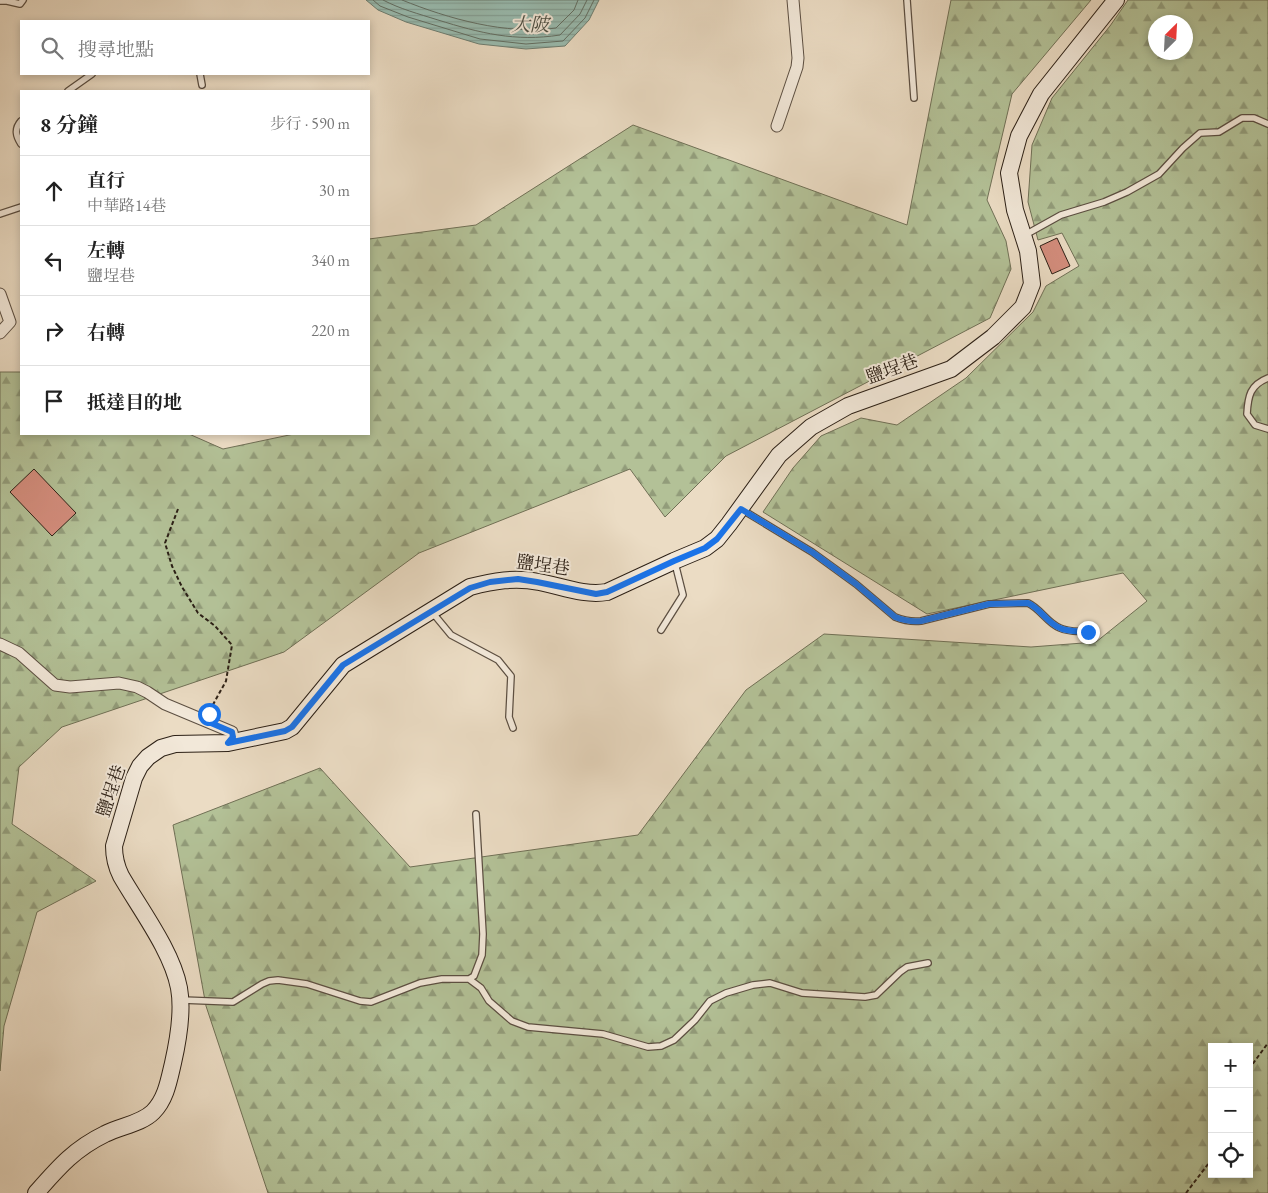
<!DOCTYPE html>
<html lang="zh-TW">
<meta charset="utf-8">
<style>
body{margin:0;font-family:"EB Garamond","Noto Serif TC",serif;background:#f6f6f6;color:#222}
.controls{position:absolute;right:15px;bottom:15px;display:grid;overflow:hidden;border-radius:0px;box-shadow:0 2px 8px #0003}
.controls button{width:45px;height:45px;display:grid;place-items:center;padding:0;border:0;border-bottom:1px solid #e0e0e0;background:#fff;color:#222;font:25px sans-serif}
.compass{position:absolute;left:1148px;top:15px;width:45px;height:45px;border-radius:50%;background:#fff;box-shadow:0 2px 8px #0003;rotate:24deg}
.stop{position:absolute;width:15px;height:15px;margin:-11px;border:4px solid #1a73e8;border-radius:50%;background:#fff}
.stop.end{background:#1a73e8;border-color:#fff;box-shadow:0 1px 5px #0008}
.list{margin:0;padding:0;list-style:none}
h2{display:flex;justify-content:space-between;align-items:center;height:65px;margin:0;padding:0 20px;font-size:21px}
h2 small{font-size:16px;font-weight:400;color:#767676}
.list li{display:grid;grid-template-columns:32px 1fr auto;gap:15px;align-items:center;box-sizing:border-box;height:70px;padding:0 20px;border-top:1px solid #e0e0e0}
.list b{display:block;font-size:19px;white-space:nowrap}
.list p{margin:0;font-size:16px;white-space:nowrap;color:#767676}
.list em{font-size:16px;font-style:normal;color:#767676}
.icon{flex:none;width:28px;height:28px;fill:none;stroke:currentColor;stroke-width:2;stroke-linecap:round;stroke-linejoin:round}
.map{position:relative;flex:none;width:1268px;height:1193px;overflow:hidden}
.search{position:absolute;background:#fff;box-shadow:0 2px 8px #0003;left:20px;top:20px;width:350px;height:55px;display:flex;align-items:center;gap:12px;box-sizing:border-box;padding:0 18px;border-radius:0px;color:#767676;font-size:19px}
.panel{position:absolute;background:#fff;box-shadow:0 2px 8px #0003;left:20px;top:90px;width:350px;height:345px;border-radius:0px}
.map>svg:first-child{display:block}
.forest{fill:url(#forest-firs);stroke:#707056;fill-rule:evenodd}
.water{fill:url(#water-rules);stroke:#6d7e72}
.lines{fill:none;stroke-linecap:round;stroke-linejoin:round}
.shore{stroke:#626e63;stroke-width:1}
.building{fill:#d48d7d;stroke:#2c2016}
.lane-casing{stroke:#5c4f42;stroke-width:8}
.street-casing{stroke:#5c4f42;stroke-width:13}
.secondary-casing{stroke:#2c2016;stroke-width:18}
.path{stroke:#2c2016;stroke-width:2;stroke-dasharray:4 2.5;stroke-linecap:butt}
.lane{stroke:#f2e8d9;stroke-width:5.5}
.street{stroke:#f2e8d9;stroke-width:11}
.secondary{stroke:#f2e8d9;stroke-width:16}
.route{stroke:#1a73e8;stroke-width:6}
.labels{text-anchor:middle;stroke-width:4;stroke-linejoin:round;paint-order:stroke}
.street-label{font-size:18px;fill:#2c2016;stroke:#f2e8d9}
.water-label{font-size:19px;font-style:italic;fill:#4d4f44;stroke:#f2e8d9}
</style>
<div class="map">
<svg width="1268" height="1193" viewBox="0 0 1268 1193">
<defs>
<pattern id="forest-firs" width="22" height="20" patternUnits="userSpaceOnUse" patternTransform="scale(1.25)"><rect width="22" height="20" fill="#b3c197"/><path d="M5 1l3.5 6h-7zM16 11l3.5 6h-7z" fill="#929c7a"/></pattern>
<pattern id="water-rules" width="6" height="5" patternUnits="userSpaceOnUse" patternTransform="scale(1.25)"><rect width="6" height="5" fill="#99bcb0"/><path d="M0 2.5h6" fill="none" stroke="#84a197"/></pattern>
</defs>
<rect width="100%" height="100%" fill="#ebdcc4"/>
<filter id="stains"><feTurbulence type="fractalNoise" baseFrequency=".004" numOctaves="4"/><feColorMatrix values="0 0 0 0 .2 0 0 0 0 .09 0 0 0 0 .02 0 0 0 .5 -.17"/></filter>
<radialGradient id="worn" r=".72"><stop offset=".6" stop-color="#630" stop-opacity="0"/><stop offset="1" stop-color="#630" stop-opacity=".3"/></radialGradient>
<path class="forest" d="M951,0H1091L1012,94L987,200L1006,241L1011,269L990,318L726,456L665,517L630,469L419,553L284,652L62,727L19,767L12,824L96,881L37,912L4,1026L0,1071V372H21V434H189L223,449L294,434H369V239L476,225L633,125L907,225Z
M1128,0H1268V1193H268L206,1006L173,825L320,768L410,867L638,835L746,690L824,634L1031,647L1096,642L1147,601L1123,573L927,614L763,512L793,468L821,436L861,418L897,425L966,378L1033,312L1046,286L1079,266L1062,233L1038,240L1028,202L1032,145L1052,98L1110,26ZM1156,22H1186V52H1156ZM1212,1047H1249V1174H1212Z"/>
<path class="water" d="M366,0H599L589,20L565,46L526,49L479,44L406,22L378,10Z"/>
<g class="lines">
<path class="shore" d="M373,0L380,6L408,17L480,39L526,44L563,41L585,18L594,0
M383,0C400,9 419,14 438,20C480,33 515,42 560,35L580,14L587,0
M402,0C449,19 506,35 556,28L574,10L578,0"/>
</g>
<path class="building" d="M1057,238L1070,266L1052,274L1040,246Z
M34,469L76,513L52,536L10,492Z"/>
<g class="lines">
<g class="lane-casing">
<path id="lane" d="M907,0L914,98
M0,1H7L20,4L23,0
M200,74L202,85
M68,91L92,74
M21,121C14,129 16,136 21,144
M0,214L21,207
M1025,235L1061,215L1104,202L1127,192L1159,174L1183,148L1200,133L1219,132L1242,118H1254L1268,124
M1268,378C1250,385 1248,396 1247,414L1255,425L1268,429
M741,509L812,552L856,584L895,617C905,621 911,622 921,621L989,604L1028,603C1041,609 1047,623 1060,628C1068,632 1079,631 1088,632
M432,612L451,635L498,660L511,676L509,717L513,728
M661,630L683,595L675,563
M469,979L481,988L489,1001L512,1021L528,1027L603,1034L648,1047L661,1046L674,1040L695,1020L710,1001L726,993L753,985L770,983L802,993L865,997L876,995L900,972L907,967L928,963
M182,1000L233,1002L262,984L269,981L278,980L307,984L360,1001L371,1002L420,983L442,979H469L474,976L482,955L483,934L476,814"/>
</g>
<g class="street-casing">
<path id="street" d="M777,126L797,67L798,58L793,0
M0,294L10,322L0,333
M0,644L19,653L55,685L70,687L119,683L137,687L147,692L165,704L232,732L233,737L228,743"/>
</g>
<g class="secondary-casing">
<path id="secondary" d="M36,1193C58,1168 74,1149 105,1134C120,1126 141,1124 153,1112C166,1099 169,1080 173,1063C178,1041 183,1010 179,988C172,951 140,909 121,876C116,866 114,857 114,846L134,778L140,766L148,757L161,748L175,744L228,743L285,731L292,727L343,665L470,587C493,581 515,577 539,582C561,586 584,596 607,592L674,561L705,548L717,539L729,524L779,455L811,427L848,406L951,369L993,337L1023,307L1032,284L1028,251L1015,210L1009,173L1019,136L1041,94L1116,0"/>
</g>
<path class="path" d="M178,509L165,543L172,566L182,587L198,613L215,626L232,645L226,681L210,710
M1249,1069L1268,1043
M1249,1111V1115
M1186,1193L1212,1159"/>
<use href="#lane" class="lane"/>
<use href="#street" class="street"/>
<use href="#secondary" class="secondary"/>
</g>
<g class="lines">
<path class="route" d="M209,714L204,720L232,732L233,737L228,743L285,731L292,727L343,665L470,588L490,582L518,579L537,582L596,594L607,592L674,561L705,548L717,539L741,509L812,552L856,584L895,617C905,621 911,622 921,621L989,604L1028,603C1041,609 1047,623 1060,628C1068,632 1079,631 1088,632"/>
</g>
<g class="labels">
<g class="street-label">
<text transform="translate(892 369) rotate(-20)" y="6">鹽埕巷</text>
<text transform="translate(543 565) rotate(8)" y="6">鹽埕巷</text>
<text transform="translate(111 791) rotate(-71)" y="6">鹽埕巷</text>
</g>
<g class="water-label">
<text x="530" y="31">大陂</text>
</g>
</g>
<rect width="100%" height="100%" filter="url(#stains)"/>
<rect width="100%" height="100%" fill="url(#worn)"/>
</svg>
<div class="controls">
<button>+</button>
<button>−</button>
<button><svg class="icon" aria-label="locate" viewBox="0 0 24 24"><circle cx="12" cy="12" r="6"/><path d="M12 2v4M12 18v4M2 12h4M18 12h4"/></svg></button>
</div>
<svg class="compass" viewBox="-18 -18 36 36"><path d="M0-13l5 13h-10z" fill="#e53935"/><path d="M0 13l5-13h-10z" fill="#767676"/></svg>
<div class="stop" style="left:209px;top:714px"></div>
<div class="stop end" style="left:1088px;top:632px"></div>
<div class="search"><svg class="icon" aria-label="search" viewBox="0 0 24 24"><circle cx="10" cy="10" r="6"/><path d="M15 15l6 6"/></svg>搜尋地點</div>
<section class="panel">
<h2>8 分鐘<small>步行 · 590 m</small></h2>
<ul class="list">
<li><svg class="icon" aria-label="ahead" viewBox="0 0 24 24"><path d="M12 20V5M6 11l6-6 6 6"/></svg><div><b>直行</b><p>中華路14巷</p></div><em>30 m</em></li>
<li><svg class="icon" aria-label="left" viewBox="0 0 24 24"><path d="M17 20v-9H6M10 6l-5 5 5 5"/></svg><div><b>左轉</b><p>鹽埕巷</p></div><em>340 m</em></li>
<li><svg class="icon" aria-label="right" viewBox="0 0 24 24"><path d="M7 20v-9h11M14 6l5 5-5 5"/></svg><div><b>右轉</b></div><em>220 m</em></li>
<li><svg class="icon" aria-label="arrive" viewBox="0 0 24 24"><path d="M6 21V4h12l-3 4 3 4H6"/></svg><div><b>抵達目的地</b></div></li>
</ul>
</section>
</div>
